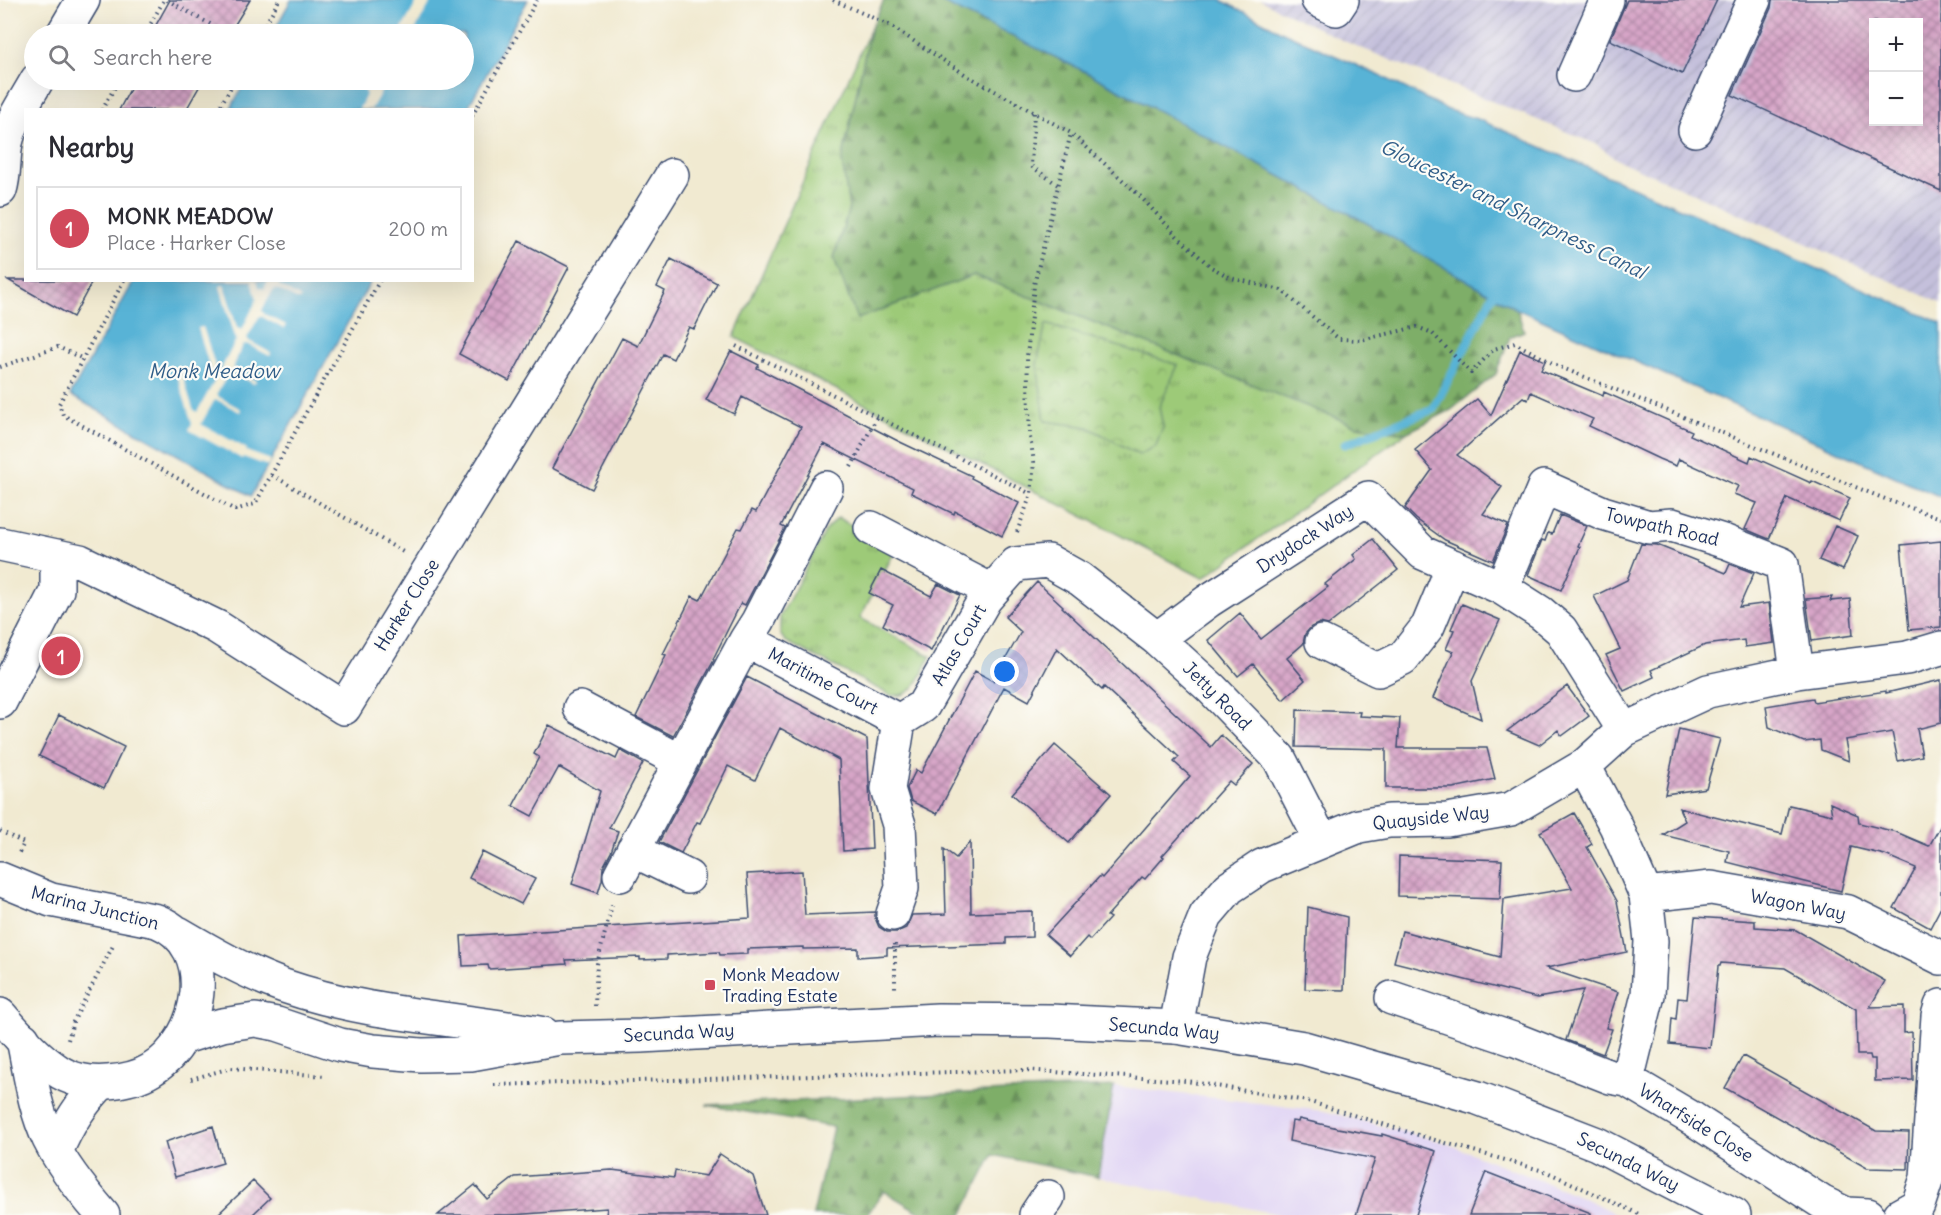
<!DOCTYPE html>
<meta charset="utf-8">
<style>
body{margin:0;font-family:Delius,sans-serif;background:#f7f7f7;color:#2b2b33}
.controls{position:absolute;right:18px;top:18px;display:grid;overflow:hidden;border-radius:0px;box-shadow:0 6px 24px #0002}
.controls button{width:54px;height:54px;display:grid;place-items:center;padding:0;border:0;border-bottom:2px solid #e1e1e2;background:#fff;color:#2b2b33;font:30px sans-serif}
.you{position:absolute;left:1005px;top:672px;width:21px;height:21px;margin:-15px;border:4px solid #fff;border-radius:50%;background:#1a73e8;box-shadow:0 0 0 9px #1a73e833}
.badge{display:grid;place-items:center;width:39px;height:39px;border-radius:50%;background:#d1495b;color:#fff;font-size:20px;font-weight:700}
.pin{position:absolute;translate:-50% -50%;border:3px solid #fff;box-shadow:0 2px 6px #0006}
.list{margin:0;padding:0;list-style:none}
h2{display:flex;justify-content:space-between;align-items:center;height:78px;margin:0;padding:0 24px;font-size:26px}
h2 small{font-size:20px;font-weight:400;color:#7c7c81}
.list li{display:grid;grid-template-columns:39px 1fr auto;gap:18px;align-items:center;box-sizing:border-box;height:84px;margin:0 12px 12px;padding:0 12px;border:2px solid #e1e1e2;border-radius:0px}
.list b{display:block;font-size:22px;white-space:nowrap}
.list p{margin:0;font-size:20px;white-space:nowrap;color:#7c7c81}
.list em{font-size:20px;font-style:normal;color:#7c7c81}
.icon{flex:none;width:33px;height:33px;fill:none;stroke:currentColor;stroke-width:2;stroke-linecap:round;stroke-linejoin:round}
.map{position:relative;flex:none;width:1941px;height:1215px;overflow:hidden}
.search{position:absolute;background:#fff;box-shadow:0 6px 24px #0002;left:24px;top:24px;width:450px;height:66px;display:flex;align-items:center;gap:15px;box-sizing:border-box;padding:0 21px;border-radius:33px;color:#7c7c81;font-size:22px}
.panel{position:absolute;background:#fff;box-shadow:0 6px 24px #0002;left:24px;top:108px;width:450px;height:174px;border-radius:0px}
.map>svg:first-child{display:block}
.built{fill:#e0d4f4}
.industrial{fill:url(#industrial-furrows);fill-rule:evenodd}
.grass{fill:url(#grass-tufts);stroke:#5c7c6b;stroke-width:1.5}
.forest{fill:url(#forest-firs);stroke:#4c6e63;stroke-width:1.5}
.park{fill:url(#park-crowns);stroke:#5c7c6b;stroke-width:1.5}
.water{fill:#58b3d6;stroke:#3a719a;stroke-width:1.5}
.pier{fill:#f1ead1}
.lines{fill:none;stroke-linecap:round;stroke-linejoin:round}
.stream{stroke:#58b3d6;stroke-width:9}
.building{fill:url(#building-cross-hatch);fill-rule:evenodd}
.minor-casing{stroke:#3b4b6f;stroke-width:36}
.major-casing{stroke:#3b4b6f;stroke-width:36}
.path{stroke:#3b4b6f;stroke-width:4;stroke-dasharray:1.5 4.5;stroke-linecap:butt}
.minor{stroke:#fff;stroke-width:33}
.major{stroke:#fff;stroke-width:33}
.poi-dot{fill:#d1495b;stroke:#fdfcf7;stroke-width:2}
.labels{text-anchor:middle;stroke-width:4.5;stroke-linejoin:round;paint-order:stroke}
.street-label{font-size:18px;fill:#1b2f5e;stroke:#fdfcf7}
.poi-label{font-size:18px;fill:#1b2f5e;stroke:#fdfcf7;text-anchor:start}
.water-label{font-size:20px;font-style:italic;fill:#305d88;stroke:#fdfcf7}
</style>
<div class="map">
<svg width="1941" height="1215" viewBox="0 0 1941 1215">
<defs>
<pattern id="industrial-furrows" width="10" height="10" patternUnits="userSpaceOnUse" patternTransform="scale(1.5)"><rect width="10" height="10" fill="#c4c0db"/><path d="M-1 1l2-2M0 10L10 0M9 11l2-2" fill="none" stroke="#a8a5be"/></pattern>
<pattern id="grass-tufts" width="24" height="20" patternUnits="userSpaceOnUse" patternTransform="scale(1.5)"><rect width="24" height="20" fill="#9dca78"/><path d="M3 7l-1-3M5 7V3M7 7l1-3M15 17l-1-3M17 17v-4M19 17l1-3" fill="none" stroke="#7fa466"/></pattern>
<pattern id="forest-firs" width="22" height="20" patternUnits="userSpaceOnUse" patternTransform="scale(1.5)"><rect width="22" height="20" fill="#7eae68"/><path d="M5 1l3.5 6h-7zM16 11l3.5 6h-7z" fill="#668e59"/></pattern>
<pattern id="park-crowns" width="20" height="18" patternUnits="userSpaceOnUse" patternTransform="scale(1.5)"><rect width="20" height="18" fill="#9dca78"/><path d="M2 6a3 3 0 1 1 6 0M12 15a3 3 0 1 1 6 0" fill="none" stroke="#7fa466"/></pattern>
<pattern id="building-cross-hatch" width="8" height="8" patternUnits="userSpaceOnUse" patternTransform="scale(1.5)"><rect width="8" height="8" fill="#d7a5c7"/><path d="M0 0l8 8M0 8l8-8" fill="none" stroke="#ae87a5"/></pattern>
</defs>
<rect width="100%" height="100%" fill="#fdfcf7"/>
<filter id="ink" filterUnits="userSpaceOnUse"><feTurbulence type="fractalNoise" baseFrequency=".0167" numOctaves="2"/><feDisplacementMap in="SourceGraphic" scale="12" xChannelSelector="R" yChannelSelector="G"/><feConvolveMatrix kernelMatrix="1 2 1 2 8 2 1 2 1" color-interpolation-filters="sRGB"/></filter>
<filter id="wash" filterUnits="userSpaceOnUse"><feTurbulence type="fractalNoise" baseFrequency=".008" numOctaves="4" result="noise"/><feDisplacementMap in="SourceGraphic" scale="24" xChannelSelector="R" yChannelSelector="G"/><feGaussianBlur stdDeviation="1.35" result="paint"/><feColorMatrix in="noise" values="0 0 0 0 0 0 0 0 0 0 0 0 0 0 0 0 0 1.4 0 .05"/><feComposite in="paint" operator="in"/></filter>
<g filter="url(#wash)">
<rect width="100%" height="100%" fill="#f1ead1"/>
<path class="built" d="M1114,1086L1324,1111L1443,1142L1582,1197L1618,1215H1282L1098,1177Z"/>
<path class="industrial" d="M1260,0H1941V303L1618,160L1596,144L1344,41ZM1874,22H1918V122H1874Z"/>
<path class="grass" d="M870,30L842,161L849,208L834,258L857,319L974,275L1357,426L1406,433L1203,578L734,337Z
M838,518L896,549L860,618L931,656C921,674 915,700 890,695L785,641L780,634V617L827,528Z"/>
<path class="forest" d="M884,0H937L1086,72L1358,218L1517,309L1524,331L1510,337L1496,374L1451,410L1406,433L1357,426L974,275L857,319L834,258L849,208L842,161L870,30Z
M1114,1086L1098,1177L993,1155L962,1215H924L884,1191L867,1215H813L833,1127L706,1105Z"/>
<path class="park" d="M1046,324L1178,365L1159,407L1163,426L1156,446L1139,455L1088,427L1045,421L1037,364Z"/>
<path class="water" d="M291,0H528L467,109L230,110L246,80H464V34H272Z
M937,0H1221L1285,33L1387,79L1448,110L1480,120L1941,323V497L1517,309L1358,218L1086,72Z
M134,281H371L251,496L70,395Z"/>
<path class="pier" d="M418,0H432L413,34H399Z
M361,80H367L372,85L375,80H388L371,109H359L366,95Z
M252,281H257L259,287L264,289L268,281H278L279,286L301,298L299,300L277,289L273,290L262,310L264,314L286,325L284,329L261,316L259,317L247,338L249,341L271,353L270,356L247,344L243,345L233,366L234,369L256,381L254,384L233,372L229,373L217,393L219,397L241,409L240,412L217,400L214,401L201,424L247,449L246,451L271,460L268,466L243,457L242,459L189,430L192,423L175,369L180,367L193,409L197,412L214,382L198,328L203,327L216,369L220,371L236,340L220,286L224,285L237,328L242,330L257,299Z"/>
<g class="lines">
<path class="stream" d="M1345,444L1433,409L1498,285"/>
</g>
<g id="blocks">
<path class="building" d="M170,0H250L229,34H151Z
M1627,0H1717L1682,74L1610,40Z
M1772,0H1941V191L1732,95L1771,8ZM1874,22H1918V122H1874Z
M135,80H203L186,110H119Z
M519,241L569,267L509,381L459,354Z
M671,259L717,283L694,329L689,327L673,359L663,354L592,489L552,468L622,338L638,346L665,291L657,287Z
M8,280H93L73,317Z
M1520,350L1545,361L1541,370L1603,396L1604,392L1692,431L1690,435L1749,462L1751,456L1811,483L1812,481L1850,498L1839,521L1787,498L1769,539L1745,529L1757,503L1734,494L1738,486L1679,459L1676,466L1659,459L1589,426L1593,419L1531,392L1528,400L1523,397L1457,455L1502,487L1483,514L1508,525L1493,561L1445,540L1416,519L1405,508L1432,470L1415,450L1477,399L1491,415Z
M731,351L759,365L757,368L898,441L972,476L971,478L1019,503L1002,536L955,511L954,514L911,493L913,488L824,444L781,526L785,528L745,605L741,603L713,659L714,660L673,736L636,717L666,655L663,654L692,596L700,600L738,528L742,529L752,510L756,512L801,427L742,397L734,414L706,400Z
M1560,515L1587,526L1578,546L1580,547L1561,590L1528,575L1542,540L1545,541L1548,533L1552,534Z
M1835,526L1858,536L1843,570L1819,560Z
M1373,539L1398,570L1328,625L1320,623L1311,627L1305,634L1303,644L1287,658L1305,680L1283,700L1253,664L1238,676L1208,640L1240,613L1261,639L1328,587L1325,584L1356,559L1353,555Z
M1941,541V627L1909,630L1901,545Z
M1641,544L1657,545L1726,573L1730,564L1754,573L1739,607L1769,603L1774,643L1745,647L1744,640L1705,645L1651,670L1654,677L1624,691L1606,655L1620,649L1594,596L1627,580Z
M881,570L931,596L938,584L960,595L931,651L883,625L893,605L869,593Z
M1037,582L1063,606L1062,607L1211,747L1221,735L1253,764L1234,785L1229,781L1162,856L1164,857L1145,879L1142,877L1107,916L1110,918L1090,940L1087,937L1070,956L1046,935L1100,876L1102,878L1190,776L1174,762L1179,757L1104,687L1102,690L1057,648L1029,701L1004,687L937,814L911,801L907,788L916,770L921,773L975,671L993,681L1021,632L1005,617Z
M1832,597L1830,601L1850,599L1853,635L1812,641L1806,599Z
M1462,604L1500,620L1472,681L1481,719L1433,698L1453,652L1446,649L1454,630L1451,629Z
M56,640L78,651L66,673L45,661Z
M747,677L867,739L872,849L843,851L839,760L780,728L755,780L728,766L700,823L697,822L681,853L659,842Z
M1941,680V723L1917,729L1922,756L1898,761L1892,732L1845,740L1849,761L1821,750L1820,740L1804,742L1769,727L1766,706L1813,698L1814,702L1886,691V693Z
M1567,686L1589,716L1562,736L1558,730L1539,745L1507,731Z
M1297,710L1360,712L1359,716L1400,718L1398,748H1487L1495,779L1453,788H1386V749L1296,747Z
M59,715L124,747L104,788L39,756Z
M549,725L616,759L620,750L643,763L609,828L618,831L611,852L603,867L602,880L598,893L572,884L600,791L559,767L532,816L513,806L539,757L534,754Z
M1679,729L1720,739L1706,788L1665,794Z
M1055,745L1111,794L1069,843L1012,794Z
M1830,803L1858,815L1859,823L1896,832L1929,846L1941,825V907L1930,928L1894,908L1916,868L1885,855L1851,847L1841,891L1727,862L1729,851L1663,835L1685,821L1679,808L1782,834L1789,805L1832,815Z
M1574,813L1592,844L1587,847L1617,901L1627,952L1546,968L1618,992L1606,1028L1612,1029L1603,1054L1566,1040L1583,990L1537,998L1394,962L1402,931L1500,957L1504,899L1572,888L1540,832Z
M970,842L971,913L1032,911V937L1006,938V944L887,948V955L858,957V948L803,949V947L747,949V954L720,955L719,952L667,955V959L640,960V957L566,960L567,964L489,969L488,965L463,966L461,936L750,918L747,874L802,871L805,915L875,912V918L879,927L887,932H897L906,928L912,915L946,914L944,849L956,858Z
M482,852L535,879L521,904L469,878Z
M1399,856L1502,860L1500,899L1398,896Z
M1308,907L1347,917L1344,990L1305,989Z
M1695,917L1755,921V927L1796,930L1885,981L1870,1007L1904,1006V1033L1912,1032L1913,1080L1875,1081V1059H1871L1870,1055H1857L1856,1009L1785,968L1721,963L1720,966H1718L1710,1048L1670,1044L1672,1018L1676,1019L1678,998L1687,999Z
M1743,1056L1876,1131L1909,1132L1908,1169L1867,1168L1725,1088Z
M1299,1119L1338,1128L1382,1136V1134L1436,1151L1416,1215H1356L1375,1159L1289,1141L1292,1121L1298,1122Z
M213,1126L223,1163L175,1177L165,1142Z
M720,1154L753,1176L766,1215H606L607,1208L511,1215H438L475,1185L487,1199L515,1177L612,1170L674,1178L675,1171L706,1176Z
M1486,1172L1591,1213V1215H1469Z
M253,1181L270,1198L252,1215H217Z"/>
</g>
</g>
<g filter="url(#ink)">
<use href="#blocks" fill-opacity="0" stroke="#3b4b6f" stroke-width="1.5"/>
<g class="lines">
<g class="minor-casing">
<path id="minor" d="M1318,0L1336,9L1342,0
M63,34L83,0
M1574,75L1607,0
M1695,130L1754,0
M0,190C5,174 3,159 6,143C11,120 26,100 37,80
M871,528L992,591
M0,544L80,561L217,627L344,708L672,175
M1502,588L1544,487L1603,513L1649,527L1672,525L1726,542L1782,564L1797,672
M1157,639L1208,601L1368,498L1423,553L1502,588L1541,613L1561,630L1624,730
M746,640L758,621L826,488
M1322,642L1378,670L1403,658L1428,626L1453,566
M0,702L57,590V556
M580,708L680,761
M1584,766L1616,826L1646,895L1651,941L1648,995L1627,1080L1693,1119L1823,1203L1846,1214L1868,1215
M633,850L688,877
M620,875L746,640L899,721
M1646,895L1711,888L1848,912L1941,958
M893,914L902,888L899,825L888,789L899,721L923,706L985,599L1016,564L1048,561L1080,579L1157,639L1212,689L1279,758L1321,840
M1392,998L1516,1040L1610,1077L1627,1080
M1176,1027L1189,957L1206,915L1229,888L1262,866L1359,826L1389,821L1447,820L1511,809L1584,766L1624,730L1708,691L1797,672L1907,658L1941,648
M23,1039C30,1072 34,1108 49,1139C63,1167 82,1191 103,1215
M56,1152C68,1124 80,1105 101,1083
M1036,1215L1048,1197
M1900,1215L1918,1205L1927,1178L1938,1016L1941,1006"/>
</g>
<g class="major-casing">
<path id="major" d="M0,879L51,900L157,921C221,947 201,1041 151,1070C138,1078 122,1081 108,1082C90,1084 70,1080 55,1069C34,1055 17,1034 0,1015
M178,933C212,953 247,973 284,986C368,1015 458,1018 544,1034
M184,1037L222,1025L255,1020L277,1024L340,1045L373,1051L421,1055L471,1054L560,1038L641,1036L938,1020L1050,1021L1176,1027L1304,1048L1478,1098L1597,1144L1734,1215"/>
</g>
<path class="path" d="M167,0L228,34
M833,0L889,25L966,75L1071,133L1140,196L1177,236L1211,267L1231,278L1281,290L1339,339L1361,340L1417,327L1432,333L1471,373L1494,349L1515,343L1560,367L1890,501L1941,518
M145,34L164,0
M260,34L279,0
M102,110L119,80
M218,110L235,80
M1034,113L1031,166L1058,185
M472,116L537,0
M124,280L59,404L63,415L235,510L255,504L380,280
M736,346L1031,494
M0,367L58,347L81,358
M851,467L877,417
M272,475L403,552
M1017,532L1031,494L1034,462L1030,437L1027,357L1034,285L1071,133
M0,831L24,843L19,853
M895,944V991
M595,1006L597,964L612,905
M68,1040L73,1022L114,944
M191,1079L231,1068L325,1076
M494,1085L1024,1070L1186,1081L1307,1101L1428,1138L1547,1172L1641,1215"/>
<use href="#minor" class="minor"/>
<use href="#major" class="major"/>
</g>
</g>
<rect class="poi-dot" x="704" y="979" width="12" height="12" rx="3"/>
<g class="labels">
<g class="street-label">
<text transform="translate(1662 527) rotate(13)" y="6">Towpath Road</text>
<text transform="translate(1305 539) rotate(-33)" y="6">Drydock Way</text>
<text transform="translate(407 605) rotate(-58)" y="6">Harker Close</text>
<text transform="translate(959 645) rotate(-60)" y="6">Atlas Court</text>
<text transform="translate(823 681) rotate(28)" y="6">Maritime Court</text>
<text transform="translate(1217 696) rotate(45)" y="6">Jetty Road</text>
<text transform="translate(1431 818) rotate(-6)" y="6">Quayside Way</text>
<text transform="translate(1798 905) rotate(11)" y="6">Wagon Way</text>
<text transform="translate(95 908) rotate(14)" y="6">Marina Junction</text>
<text transform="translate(1164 1029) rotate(5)" y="6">Secunda Way</text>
<text transform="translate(679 1033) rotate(-3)" y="6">Secunda Way</text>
<text transform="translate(1696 1123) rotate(32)" y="6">Wharfside Close</text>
<text transform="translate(1628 1162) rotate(26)" y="6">Secunda Way</text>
</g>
<g class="poi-label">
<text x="722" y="981">Monk Meadow<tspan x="722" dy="21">Trading Estate</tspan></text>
</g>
<g class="water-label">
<text transform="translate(1513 209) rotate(26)" y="7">Gloucester and Sharpness Canal</text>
<text x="214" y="378">Monk Meadow</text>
</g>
</g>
</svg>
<div class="controls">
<button>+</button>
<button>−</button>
</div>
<div class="you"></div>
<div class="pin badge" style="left:61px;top:656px">1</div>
<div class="search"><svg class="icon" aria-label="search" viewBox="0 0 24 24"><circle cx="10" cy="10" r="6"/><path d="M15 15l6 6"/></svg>Search here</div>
<section class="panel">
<h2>Nearby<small></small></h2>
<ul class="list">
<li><span class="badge">1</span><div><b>MONK MEADOW</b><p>Place · Harker Close</p></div><em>200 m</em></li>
</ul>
</section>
</div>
